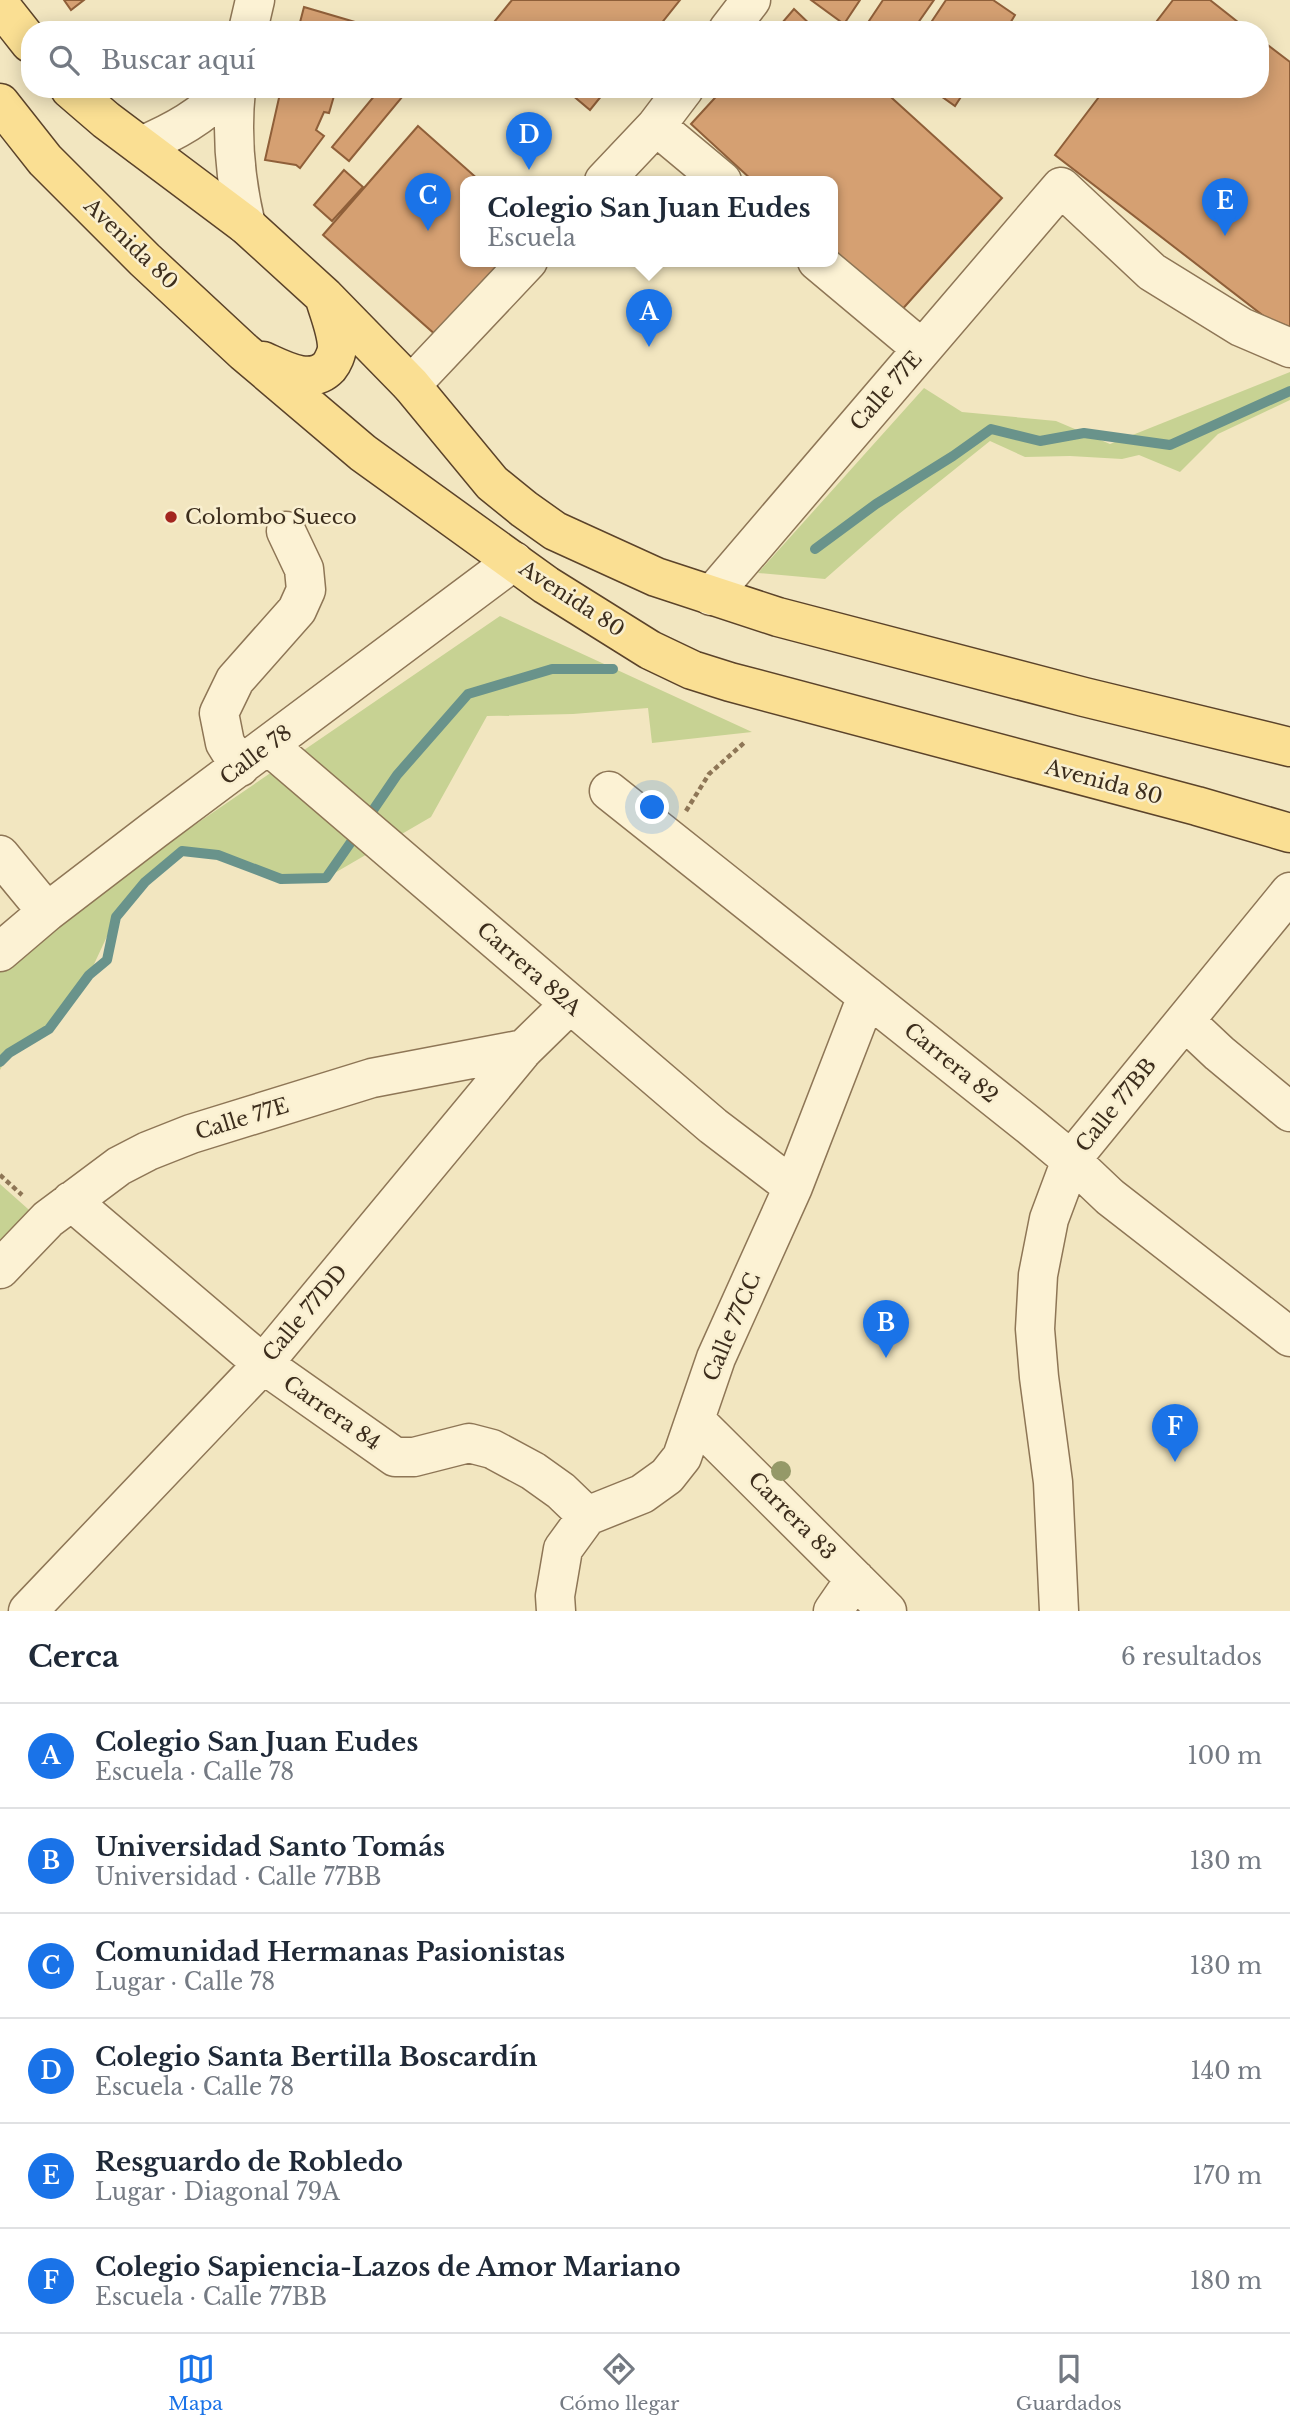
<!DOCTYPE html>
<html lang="es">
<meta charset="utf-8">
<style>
body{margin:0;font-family:"Libre Baskerville",serif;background:#f2f2f3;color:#1f2937}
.you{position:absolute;left:653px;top:808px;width:24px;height:24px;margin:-18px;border:5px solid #fff;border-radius:50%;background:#1a73e8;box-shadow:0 0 0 10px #1a73e833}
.badge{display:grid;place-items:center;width:46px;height:46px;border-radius:50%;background:#1a73e8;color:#fff;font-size:23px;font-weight:700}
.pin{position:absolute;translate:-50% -58px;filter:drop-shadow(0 2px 4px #0008)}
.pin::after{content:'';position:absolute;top:37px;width:24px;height:21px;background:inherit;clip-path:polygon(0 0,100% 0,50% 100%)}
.popup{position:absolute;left:460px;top:176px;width:378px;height:91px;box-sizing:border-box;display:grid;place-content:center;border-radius:14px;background:#fff;filter:drop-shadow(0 2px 5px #0005);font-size:23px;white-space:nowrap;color:#747a83}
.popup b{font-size:26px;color:#1f2937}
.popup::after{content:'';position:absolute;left:50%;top:100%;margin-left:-14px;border:14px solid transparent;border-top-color:#fff}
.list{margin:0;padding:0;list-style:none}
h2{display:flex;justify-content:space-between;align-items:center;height:91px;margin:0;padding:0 28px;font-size:30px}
h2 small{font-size:23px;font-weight:400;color:#747a83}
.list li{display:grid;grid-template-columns:46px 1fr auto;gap:21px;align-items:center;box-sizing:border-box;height:105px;padding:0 28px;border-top:2px solid #e0e1e3}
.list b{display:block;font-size:26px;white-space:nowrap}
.list p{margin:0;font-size:23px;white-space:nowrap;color:#747a83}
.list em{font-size:23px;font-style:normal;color:#747a83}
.icon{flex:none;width:38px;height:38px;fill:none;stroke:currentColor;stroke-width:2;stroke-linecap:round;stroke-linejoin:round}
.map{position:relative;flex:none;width:1290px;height:1611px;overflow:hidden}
.search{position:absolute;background:#fff;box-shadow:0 4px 18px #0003;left:21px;right:21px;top:21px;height:77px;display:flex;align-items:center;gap:18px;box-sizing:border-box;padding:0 24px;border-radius:28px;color:#747a83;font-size:26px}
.sheet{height:721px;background:#fff}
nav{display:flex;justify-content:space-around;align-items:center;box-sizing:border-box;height:98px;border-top:2px solid #e0e1e3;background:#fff;font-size:19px;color:#747a83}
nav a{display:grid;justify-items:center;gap:4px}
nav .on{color:#1a73e8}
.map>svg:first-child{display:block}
.green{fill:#c7d293}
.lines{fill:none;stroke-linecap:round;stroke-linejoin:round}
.stream{stroke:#69938b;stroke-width:10}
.building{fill:#d5a072;stroke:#8f5f39;stroke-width:2}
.minor-casing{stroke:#8e7656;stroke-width:41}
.major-casing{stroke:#5b432a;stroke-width:41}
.path{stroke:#8e7656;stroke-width:4.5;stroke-dasharray:5 3.5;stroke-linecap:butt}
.minor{stroke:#fcf2d4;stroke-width:38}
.major{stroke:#fadf93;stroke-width:38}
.tree{fill:#959968}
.poi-dot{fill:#a3251f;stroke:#f9efd0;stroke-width:2.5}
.labels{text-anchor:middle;stroke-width:5;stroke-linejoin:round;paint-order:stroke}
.street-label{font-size:21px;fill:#3c2d1c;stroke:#f9efd0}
.poi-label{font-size:21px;fill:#3c2d1c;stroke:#f9efd0;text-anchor:start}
</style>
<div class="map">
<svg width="1290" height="1611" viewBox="0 0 1290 1611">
<rect width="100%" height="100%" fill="#f2e6c0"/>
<path class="green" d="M1290,372V400L1218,434L1180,472L1139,455L1122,459L1070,456L1025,457L990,441L899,514L825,579L758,573L924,388L962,412L1056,421L1110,444Z
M500,616L752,732L652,743L648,708L573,714L487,716L431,817L326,878L281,879L218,855L182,851L145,882L116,917L89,975L49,1029L9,1053L0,1070V958Z
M0,1184L37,1217L0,1252Z"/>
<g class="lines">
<path class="stream" d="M815,549L876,504L953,456L991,429L1040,441L1084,433L1170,445L1290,391
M367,819L397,775L468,694L552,669H613
M0,1062L9,1053L49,1029L89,975L107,960L116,917L145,882L182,851L218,855L281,879L326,878L358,832"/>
</g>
<path class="building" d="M64,0H84L71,10Z
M512,0H680L656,30H494L490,27Z
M811,0H860L844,24Z
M883,0H934L913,30H863Z
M946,0H993L1015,15L1006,30H926Z
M1173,0H1210L1248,30H1150Z
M304,7L355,22L353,30H298Z
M794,9L816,30H776Z
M1260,39L1290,62V327L1265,317L1055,155L1105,89H1260Z
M281,89H336L329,113L324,112L316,130L324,136L300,168L296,165L265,160Z
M380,89H394L403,96L349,161L332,147Z
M565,89H607L590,110Z
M723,89H882L1002,198L899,313L833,253V181H753L691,124Z
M931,89H966L955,106Z
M418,126L480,181H465V261H502L437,336L323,235Z
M344,170L363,187L332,221L314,205Z"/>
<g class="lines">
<g class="minor-casing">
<path id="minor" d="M248,30L255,0
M728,30L751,0
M236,89C231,136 235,179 246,225
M656,126L722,181
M141,146C176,131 201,117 229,89
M604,181L656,126L684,89
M817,261L922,349
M411,385L528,261
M711,596L1061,187L1152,272L1241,327L1290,348
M269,746L713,1126L793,1187
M240,767L225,743L219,713L235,680L297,610L306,590L304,569L286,531
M609,791L1030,1126L1071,1160L1110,1197L1290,1337
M0,855L47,912
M0,952L47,912L154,830L514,561
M1185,1021L1219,1053L1290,1112
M71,1201L263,1364L395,1457H414L469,1443L492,1449L533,1471L561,1491L587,1516
M0,1269L48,1219L119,1166L148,1151L191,1134L372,1078L524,1049
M696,1421L887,1611
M28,1611L263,1364L524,1049L569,1005
M556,1611L555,1596L563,1549L587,1516L642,1494L667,1476L682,1457L716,1358L793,1187L867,996
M833,1611L855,1579
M1059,1611L1053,1482L1039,1377L1035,1329L1038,1275L1049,1219L1071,1160L1290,892"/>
</g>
<g class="major-casing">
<path id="major" d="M0,5L30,43
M70,89L106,120L246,225L325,297L411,385L492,483L524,509L555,531L656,577L778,617L1084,697L1290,747
M0,103L45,160L145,260L244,352L363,453L546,585L650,650L692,670L730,682L1197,806L1290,833
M263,361C283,370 311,386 329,367C333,362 337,353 337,347C337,332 329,313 325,299"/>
</g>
<path class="path" d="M686,811L709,774L745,742
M0,1175L22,1195"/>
<use href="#minor" class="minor"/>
<use href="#major" class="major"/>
</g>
<circle class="tree" cx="781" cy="1471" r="10"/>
<circle class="poi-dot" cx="171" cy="517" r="7"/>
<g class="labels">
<g class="street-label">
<text transform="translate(131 244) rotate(44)" y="7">Avenida 80</text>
<text transform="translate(886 391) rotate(-49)" y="7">Calle 77E</text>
<text transform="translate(572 599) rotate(33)" y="7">Avenida 80</text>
<text transform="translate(256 755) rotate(-37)" y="7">Calle 78</text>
<text transform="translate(1104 782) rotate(15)" y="7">Avenida 80</text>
<text transform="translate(529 969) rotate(41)" y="7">Carrera 82A</text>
<text transform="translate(951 1063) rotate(39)" y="7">Carrera 82</text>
<text transform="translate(1116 1105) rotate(-51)" y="7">Calle 77BB</text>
<text transform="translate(242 1119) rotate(-17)" y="7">Calle 77E</text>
<text transform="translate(305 1313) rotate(-50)" y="7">Calle 77DD</text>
<text transform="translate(732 1327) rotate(-67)" y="7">Calle 77CC</text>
<text transform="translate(332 1413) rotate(35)" y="7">Carrera 84</text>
<text transform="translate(792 1516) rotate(45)" y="7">Carrera 83</text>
</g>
<g class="poi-label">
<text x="185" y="524">Colombo Sueco</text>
</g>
</g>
</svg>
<div class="you"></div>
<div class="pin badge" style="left:649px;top:347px">A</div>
<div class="popup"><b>Colegio San Juan Eudes</b>Escuela</div>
<div class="pin badge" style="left:886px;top:1358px">B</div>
<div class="pin badge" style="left:428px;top:231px">C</div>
<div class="pin badge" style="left:529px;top:170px">D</div>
<div class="pin badge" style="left:1225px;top:236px">E</div>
<div class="pin badge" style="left:1175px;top:1462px">F</div>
<div class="search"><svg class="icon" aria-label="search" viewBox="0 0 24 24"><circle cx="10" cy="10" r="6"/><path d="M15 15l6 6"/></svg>Buscar aquí</div>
</div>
<section class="sheet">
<h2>Cerca<small>6 resultados</small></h2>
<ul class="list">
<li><span class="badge">A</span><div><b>Colegio San Juan Eudes</b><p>Escuela · Calle 78</p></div><em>100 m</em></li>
<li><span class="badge">B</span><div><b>Universidad Santo Tomás</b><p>Universidad · Calle 77BB</p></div><em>130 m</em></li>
<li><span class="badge">C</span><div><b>Comunidad Hermanas Pasionistas</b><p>Lugar · Calle 78</p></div><em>130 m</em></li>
<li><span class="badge">D</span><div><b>Colegio Santa Bertilla Boscardín</b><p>Escuela · Calle 78</p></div><em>140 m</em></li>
<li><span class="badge">E</span><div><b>Resguardo de Robledo</b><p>Lugar · Diagonal 79A</p></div><em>170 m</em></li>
<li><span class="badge">F</span><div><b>Colegio Sapiencia-Lazos de Amor Mariano</b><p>Escuela · Calle 77BB</p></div><em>180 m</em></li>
</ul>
</section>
<nav>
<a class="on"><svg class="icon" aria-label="map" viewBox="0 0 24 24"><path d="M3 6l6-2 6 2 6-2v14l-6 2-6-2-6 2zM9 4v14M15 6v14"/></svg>Mapa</a>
<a><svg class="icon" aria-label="directions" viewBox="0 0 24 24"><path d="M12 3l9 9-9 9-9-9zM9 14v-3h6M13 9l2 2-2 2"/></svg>Cómo llegar</a>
<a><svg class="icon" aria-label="saved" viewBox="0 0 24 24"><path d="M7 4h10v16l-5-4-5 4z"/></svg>Guardados</a>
</nav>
